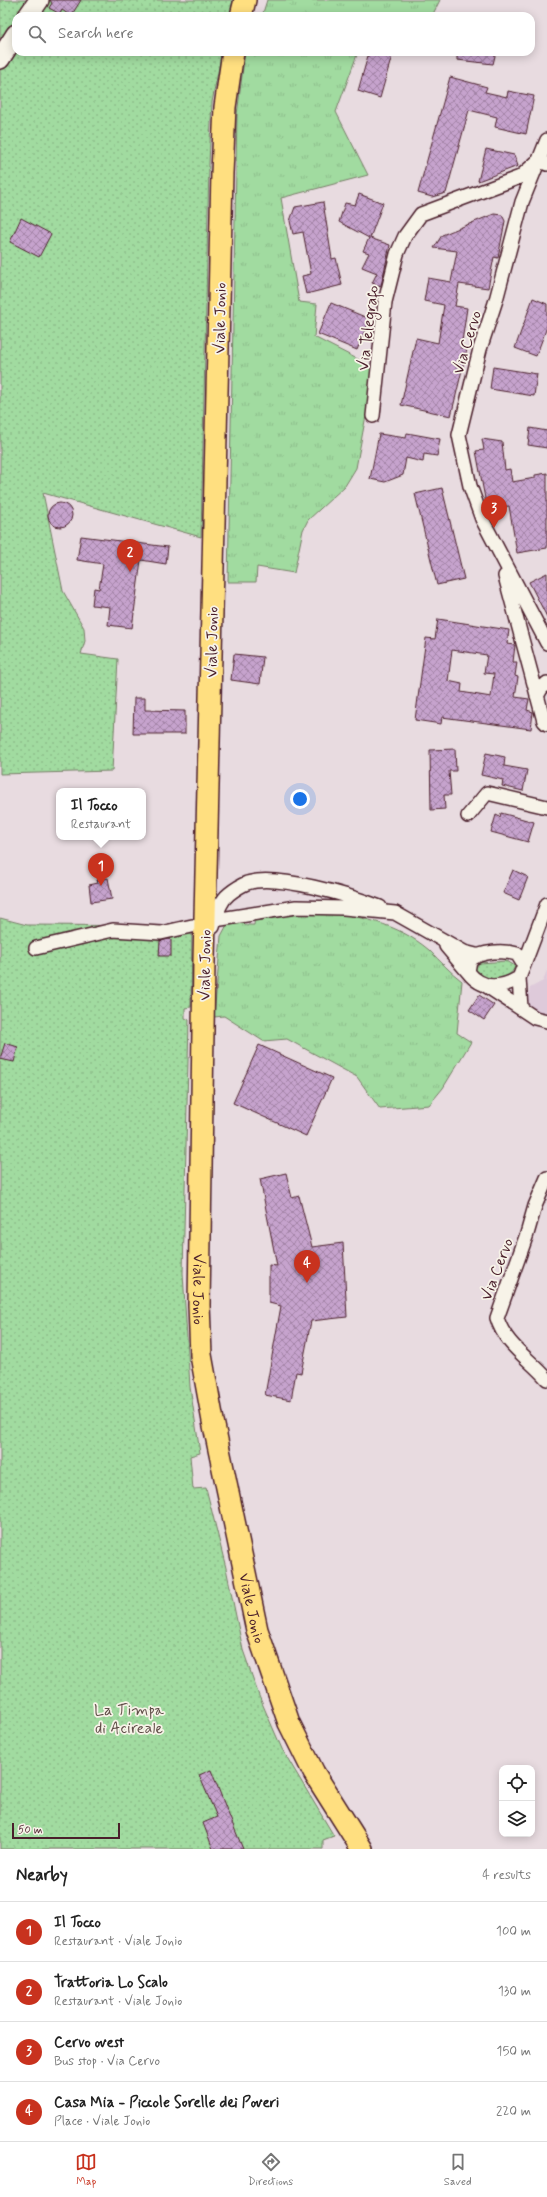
<!DOCTYPE html>
<meta charset="utf-8">
<style>
body{margin:0;font-family:Mynerve,sans-serif;background:#f6f6f6;color:#222}
.controls{position:absolute;right:12px;bottom:12px;display:grid;overflow:hidden;border-radius:8px;box-shadow:0 2px 10px #0003}
.controls button{width:36px;height:36px;display:grid;place-items:center;padding:0;border:0;border-bottom:1px solid #e0e0e0;background:#fff;color:#222;font:20px sans-serif}
.scale{position:absolute;left:12px;bottom:10px;width:108px;box-sizing:border-box;padding-left:4px;border:2px solid #4a1f2b;border-top:0;font-size:11px;line-height:14px;white-space:nowrap;color:#4a1f2b;-webkit-text-stroke:3px #f7f3e8;paint-order:stroke}
.you{position:absolute;left:300px;top:799px;width:14px;height:14px;margin:-10px;border:3px solid #fff;border-radius:50%;background:#1a73e8;box-shadow:0 0 0 6px #1a73e833}
.badge{display:grid;place-items:center;width:26px;height:26px;border-radius:50%;background:#c8321e;color:#fff;font-size:13px;font-weight:700}
.pin{position:absolute;translate:-50% -33px;filter:drop-shadow(0 1px 2px #0008)}
.pin::after{content:'';position:absolute;top:21px;width:14px;height:12px;background:inherit;clip-path:polygon(0 0,100% 0,50% 100%)}
.popup{position:absolute;left:56px;top:788px;width:90px;height:52px;box-sizing:border-box;display:grid;place-content:center;border-radius:8px;background:#fff;filter:drop-shadow(0 1px 3px #0005);font-size:13px;white-space:nowrap;color:#767676}
.popup b{font-size:15px;color:#222}
.popup::after{content:'';position:absolute;left:50%;top:100%;margin-left:-8px;border:8px solid transparent;border-top-color:#fff}
.list{margin:0;padding:0;list-style:none}
h2{display:flex;justify-content:space-between;align-items:center;height:52px;margin:0;padding:0 16px;font-size:17px}
h2 small{font-size:13px;font-weight:400;color:#767676}
.list li{display:grid;grid-template-columns:26px 1fr auto;gap:12px;align-items:center;box-sizing:border-box;height:60px;padding:0 16px;border-top:1px solid #e0e0e0}
.list b{display:block;font-size:15px;white-space:nowrap}
.list p{margin:0;font-size:13px;white-space:nowrap;color:#767676}
.list em{font-size:13px;font-style:normal;color:#767676}
.icon{flex:none;width:22px;height:22px;fill:none;stroke:currentColor;stroke-width:2;stroke-linecap:round;stroke-linejoin:round}
.map{position:relative;flex:none;width:547px;height:1849px;overflow:hidden}
.search{position:absolute;background:#fff;box-shadow:0 2px 10px #0003;left:12px;right:12px;top:12px;height:44px;display:flex;align-items:center;gap:10px;box-sizing:border-box;padding:0 14px;border-radius:12px;color:#767676;font-size:15px}
.sheet{height:292px;background:#fff}
nav{display:flex;justify-content:space-around;align-items:center;box-sizing:border-box;height:56px;border-top:1px solid #e0e0e0;background:#fff;font-size:11px;color:#767676}
nav a{display:grid;justify-items:center;gap:2px}
nav .on{color:#c8321e}
.map>svg:first-child{display:block}
.built{fill:#decada}
.grass{fill:url(#grass-tufts);stroke:#767d66}
.park{fill:url(#park-dots);stroke:#767d66}
.building{fill:url(#building-cross-hatch);stroke:#4a1f2b;fill-rule:evenodd}
.lines{fill:none;stroke-linecap:round;stroke-linejoin:round}
.street-casing{stroke:#4a1f2b;stroke-width:16}
.secondary-casing{stroke:#4a1f2b;stroke-width:22}
.primary-casing{stroke:#4a1f2b;stroke-width:24}
.street{stroke:#f7f3e8;stroke-width:13}
.secondary{stroke:#f7f3e8;stroke-width:19}
.primary{stroke:#ffdf80;stroke-width:21}
.labels{text-anchor:middle;stroke-width:3.5;stroke-linejoin:round;paint-order:stroke}
.street-label{font-size:16px;fill:#4a1f2b;stroke:#f7f3e8}
.park-label{font-size:16px;fill:#604e48;stroke:#f7f3e8}
</style>
<div class="map">
<svg width="547" height="1849" viewBox="0 0 547 1849">
<defs>
<pattern id="grass-tufts" width="24" height="20" patternUnits="userSpaceOnUse"><rect width="24" height="20" fill="#a1dba0"/><path d="M3 7l-1-3M5 7V3M7 7l1-3M15 17l-1-3M17 17v-4M19 17l1-3" fill="none" stroke="#8cbc8a"/></pattern>
<pattern id="park-dots" width="8" height="8" patternUnits="userSpaceOnUse"><rect width="8" height="8" fill="#a1dba0"/><path d="M2 2h.1M6 6h.1" fill="none" stroke="#8cbc8a" stroke-width="1.8" stroke-linecap="round"/></pattern>
<pattern id="building-cross-hatch" width="8" height="8" patternUnits="userSpaceOnUse"><rect width="8" height="8" fill="#c6a3cd"/><path d="M0 0l8 8M0 8l8-8" fill="none" stroke="#a384a7"/></pattern>
</defs>
<rect width="100%" height="100%" fill="#e8dbe0"/>
<filter id="ink" filterUnits="userSpaceOnUse"><feTurbulence type="fractalNoise" baseFrequency=".025" numOctaves="2"/><feDisplacementMap in="SourceGraphic" scale="8" xChannelSelector="R" yChannelSelector="G"/><feConvolveMatrix kernelMatrix="1 2 1 2 8 2 1 2 1" color-interpolation-filters="sRGB"/></filter>
<g filter="url(#ink)">
<path class="built" d="M547,970V1017L530,1009L527,999L530,988L543,981Z"/>
<path class="grass" d="M267,0H440L432,16H262Z
M245,52H358L336,112L368,175L281,198L299,302L317,304L314,337L375,368L356,468L345,486L308,520L303,530L294,573L257,567L256,582H228L237,115Z
M318,912C358,915 397,923 429,950C440,961 450,972 462,981L457,1033L471,1042L443,1088L429,1105L380,1109L357,1077L287,1039L263,1041L224,1016L214,1017L221,936L228,923L243,918L245,925H254L255,915Z"/>
<path class="park" d="M0,0H233L230,16H16V52H222L212,102L209,163L201,537L43,493L63,591L84,628L85,641L81,654L118,659L112,771L0,774Z
M0,918L27,925L192,926L191,1007L185,1008V1018L189,1020L183,1273L190,1387L200,1453L190,1456L193,1489L206,1488L226,1568L243,1650L259,1696L282,1749L334,1836L323,1840V1849H0Z
M507,961L515,966C510,982 486,983 475,971L476,966L480,963Z"/>
<path class="building" d="M50,0H81L71,16L62,10L60,14L49,8L52,3Z
M369,52H393L380,98L358,91Z
M457,52H496L493,64L457,60Z
M450,77L487,87L485,92L507,97L508,91L534,96L526,134L495,127L497,117L469,110L446,193L432,197L418,193Z
M486,149L514,155L518,166L478,181Z
M359,194L383,203L370,238L390,245L381,286L372,283L377,273L362,267L369,253L363,251L369,238L339,222L345,203L355,205Z
M323,202L332,259L336,258L342,285L306,294L302,276L311,274L303,232L293,234L290,221L295,207Z
M494,214L502,215L505,221L498,258L494,257L488,288L459,284L455,306L467,308L461,348L467,349L451,416L401,405L416,338L438,343L444,305L424,301L428,278L451,282L457,251L434,248L442,235Z
M21,218L51,234L39,257L10,242Z
M533,298L547,304V327L536,356L515,348Z
M331,303L370,319L357,350L318,334Z
M493,367L537,374L534,396L490,389Z
M530,428L547,431V448L528,445Z
M407,433L440,439L437,456L424,454L423,462L406,458L403,475L385,482L370,479L379,434L406,438Z
M482,439L502,442L505,470L510,469L512,482L535,478V475L547,473V548L517,553L509,506L487,509L476,451L484,450Z
M442,488L464,579L437,585L415,494Z
M48 515a12 12 0 1 1 24 0a12 12 0 1 1-24 0Z
M81,536L168,547L166,564L141,560L132,628L108,625L110,607L92,605L94,588L99,589L103,564L77,560Z
M547,573V617L529,582Z
M438,619L509,630L507,644L515,645L513,662H517L515,676L518,677L515,697L529,699L527,710L533,712L531,729L442,717L441,724L415,720L426,638L435,639ZM452,650L487,655L484,673L494,674L491,697L461,692L462,684L448,681Z
M234,654L263,657L260,684L231,680Z
M134,698H145V710L185,711V734H133Z
M455,749L456,771H449L451,795H444L445,809L431,810L430,750Z
M486,753L505,757L504,766L527,770L523,791L502,786L503,780L481,775Z
M501,813L534,822L528,842L491,832L496,815L500,817Z
M513,870L528,877L519,900L503,893Z
M108,878L112,899L91,902L89,885L98,883L97,880Z
M169,939L171,940V956H159L160,941Z
M479,995L494,1005L484,1020L469,1010Z
M5,1043L18,1047L14,1062L0,1059Z
M259,1045L332,1078L306,1136L233,1103Z
M286,1173L292,1198L299,1196L312,1247L343,1243L347,1317L311,1321L301,1373L296,1372L291,1400L265,1395L281,1306L269,1303V1265L277,1266L260,1179Z
M211,1770L228,1813L243,1849H213L203,1823L217,1817L199,1775Z"/>
<g class="lines">
<g class="street-casing">
<path id="street" d="M547,140L522,202L496,300L480,349L459,435L470,486L482,519L547,643
M373,416L385,302L397,254L405,236L421,214L520,177L539,160L547,164
M505,576L544,721L547,724
M537,696L541,689L547,683
M468,816L487,793L547,807
M221,919L296,907L344,908L395,913L464,952L476,955
M213,927C217,915 219,902 229,894C234,890 242,885 247,883C276,873 351,896 380,907
M446,946L468,972
M36,948L113,930L161,933L192,926
M524,965L547,904
M519,978C500,989 482,990 468,972L470,960C482,951 503,950 517,954L524,965L519,978L521,1008
M485,985L535,1018L547,1021
M547,1178L535,1206L527,1234L497,1318C505,1345 530,1359 547,1379"/>
</g>
<g class="secondary-casing">
<path id="secondary" d="M28,16L39,0
M0,59L16,34"/>
</g>
<g class="primary-casing">
<g id="primary">
<path d="M241,16L245,0"/>
<path id="s1" d="M233,52L225,107L222,173L204,961L199,1305L201,1355L213,1421L257,1630L289,1723L314,1773L362,1849"/>
</g>
</g>
<use href="#street" class="street"/>
<use href="#secondary" class="secondary"/>
<use href="#primary" class="primary"/>
</g>
</g>
<g class="labels">
<g class="street-label">
<text transform="translate(219 318) rotate(-89)" y="6">Viale Jonio</text>
<text transform="translate(367 328) rotate(-83)" y="6">Via Telegrafo</text>
<text transform="translate(466 342) rotate(-73)" y="6">Via Cervo</text>
<text transform="translate(211 642) rotate(-89)" y="6">Viale Jonio</text>
<text transform="translate(204 965) rotate(-89)" y="6">Viale Jonio</text>
<text transform="translate(496 1269) rotate(-69)" y="6">Via Cervo</text>
<text dy="6" stroke="none"><textPath href="#s1" startOffset="1238">Viale Jonio</textPath></text>
<text dy="6" stroke="none"><textPath href="#s1" startOffset="1562">Viale Jonio</textPath></text>
</g>
<g class="park-label">
<text x="129" y="1715">La Timpa<tspan x="129" dy="18">di Acireale</tspan></text>
</g>
</g>
</svg>
<div class="controls">
<button><svg class="icon" aria-label="locate" viewBox="0 0 24 24"><circle cx="12" cy="12" r="6"/><path d="M12 2v4M12 18v4M2 12h4M18 12h4"/></svg></button>
<button><svg class="icon" aria-label="layers" viewBox="0 0 24 24"><path d="M12 4l9 5-9 5-9-5zM3 14l9 5 9-5"/></svg></button>
</div>
<div class="scale">50 m</div>
<div class="you"></div>
<div class="pin badge" style="left:101px;top:886px">1</div>
<div class="popup"><b>Il Tocco</b>Restaurant</div>
<div class="pin badge" style="left:130px;top:572px">2</div>
<div class="pin badge" style="left:494px;top:528px">3</div>
<div class="pin badge" style="left:307px;top:1283px">4</div>
<div class="search"><svg class="icon" aria-label="search" viewBox="0 0 24 24"><circle cx="10" cy="10" r="6"/><path d="M15 15l6 6"/></svg>Search here</div>
</div>
<section class="sheet">
<h2>Nearby<small>4 results</small></h2>
<ul class="list">
<li><span class="badge">1</span><div><b>Il Tocco</b><p>Restaurant · Viale Jonio</p></div><em>100 m</em></li>
<li><span class="badge">2</span><div><b>Trattoria Lo Scalo</b><p>Restaurant · Viale Jonio</p></div><em>130 m</em></li>
<li><span class="badge">3</span><div><b>Cervo ovest</b><p>Bus stop · Via Cervo</p></div><em>150 m</em></li>
<li><span class="badge">4</span><div><b>Casa Mia - Piccole Sorelle dei Poveri</b><p>Place · Viale Jonio</p></div><em>220 m</em></li>
</ul>
</section>
<nav>
<a class="on"><svg class="icon" aria-label="map" viewBox="0 0 24 24"><path d="M3 6l6-2 6 2 6-2v14l-6 2-6-2-6 2zM9 4v14M15 6v14"/></svg>Map</a>
<a><svg class="icon" aria-label="directions" viewBox="0 0 24 24"><path d="M12 3l9 9-9 9-9-9zM9 14v-3h6M13 9l2 2-2 2"/></svg>Directions</a>
<a><svg class="icon" aria-label="saved" viewBox="0 0 24 24"><path d="M7 4h10v16l-5-4-5 4z"/></svg>Saved</a>
</nav>
